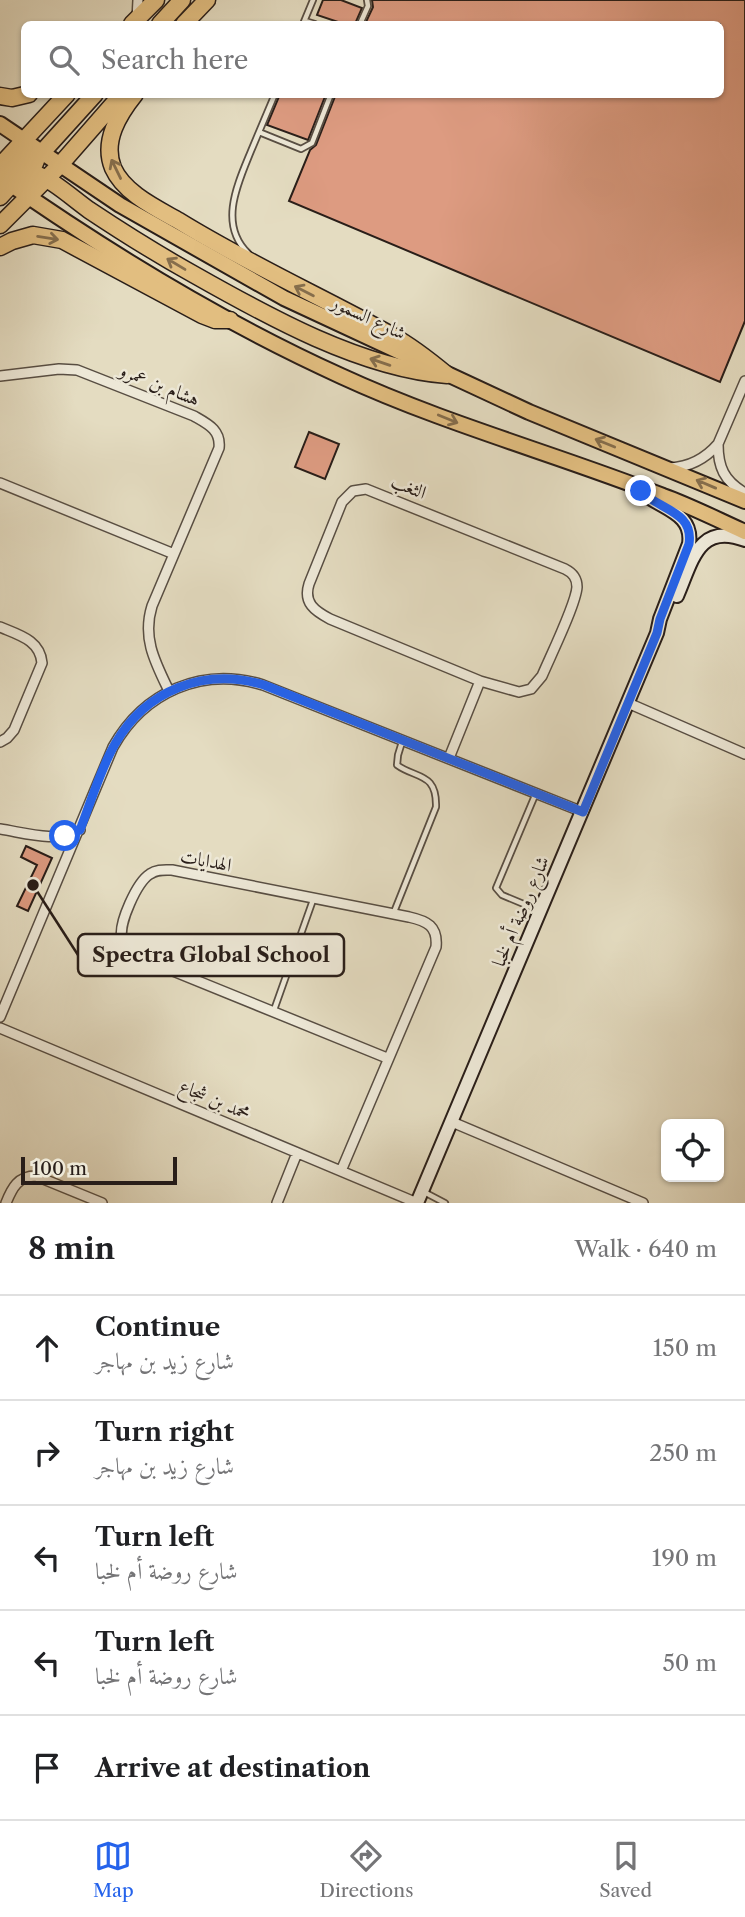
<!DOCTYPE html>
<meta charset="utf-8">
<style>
body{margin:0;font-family:"Libre Caslon Text",Amiri,serif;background:#f2f2f2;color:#202124}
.controls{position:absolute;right:21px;bottom:21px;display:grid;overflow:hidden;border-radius:10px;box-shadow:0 2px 5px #0004}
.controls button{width:63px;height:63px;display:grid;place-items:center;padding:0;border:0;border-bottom:2px solid #e0e0e0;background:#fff;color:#202124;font:35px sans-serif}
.scale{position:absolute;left:21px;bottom:18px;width:156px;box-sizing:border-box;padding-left:7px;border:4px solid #291e19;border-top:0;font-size:19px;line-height:24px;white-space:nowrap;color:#291e19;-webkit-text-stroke:5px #ede8d7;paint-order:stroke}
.stop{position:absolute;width:21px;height:21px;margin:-16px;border:5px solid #2563eb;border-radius:50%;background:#fff}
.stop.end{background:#2563eb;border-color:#fff;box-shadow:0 2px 7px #0008}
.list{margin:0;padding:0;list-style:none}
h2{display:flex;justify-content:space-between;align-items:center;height:91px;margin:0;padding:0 28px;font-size:30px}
h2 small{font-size:23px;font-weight:400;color:#757577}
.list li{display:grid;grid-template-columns:46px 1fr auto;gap:21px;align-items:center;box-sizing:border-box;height:105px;padding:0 28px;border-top:2px solid #e0e0e0}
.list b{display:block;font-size:26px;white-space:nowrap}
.list p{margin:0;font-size:23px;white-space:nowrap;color:#757577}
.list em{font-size:23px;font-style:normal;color:#757577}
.icon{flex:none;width:38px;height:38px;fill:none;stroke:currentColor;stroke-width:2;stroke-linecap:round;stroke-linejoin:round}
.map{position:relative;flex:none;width:745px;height:1203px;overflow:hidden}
.search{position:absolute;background:#fff;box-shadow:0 2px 5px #0004;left:21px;right:21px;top:21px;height:77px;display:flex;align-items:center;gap:18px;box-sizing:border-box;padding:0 24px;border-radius:10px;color:#757577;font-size:26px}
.sheet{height:616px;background:#fff}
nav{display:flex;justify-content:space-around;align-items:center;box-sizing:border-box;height:98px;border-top:2px solid #e0e0e0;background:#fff;font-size:19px;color:#757577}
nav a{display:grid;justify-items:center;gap:4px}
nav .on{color:#2563eb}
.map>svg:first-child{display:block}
.building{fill:#dd9b81;stroke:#291e19;stroke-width:2}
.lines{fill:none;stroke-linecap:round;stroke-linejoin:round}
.lane-casing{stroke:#584e43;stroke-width:8}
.street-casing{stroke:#584e43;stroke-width:12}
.secondary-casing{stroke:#291e19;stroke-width:16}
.primary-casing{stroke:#291e19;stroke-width:18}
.highway-casing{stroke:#291e19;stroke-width:19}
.lane{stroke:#ede8d7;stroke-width:4.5}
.street{stroke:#ede8d7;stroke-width:9}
.secondary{stroke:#ede8d7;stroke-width:12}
.primary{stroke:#e2be80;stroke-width:14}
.highway{stroke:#e2be80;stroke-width:16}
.oneway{stroke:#866e4c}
.route{stroke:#2563eb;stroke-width:9}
.labels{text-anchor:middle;stroke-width:5;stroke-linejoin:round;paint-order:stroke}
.street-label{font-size:19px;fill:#291e19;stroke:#ede8d7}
.leader{fill:none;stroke:#291e19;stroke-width:2.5}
.callout-dot{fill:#291e19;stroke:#ede8d7;stroke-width:2.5}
.callout{fill:#ede8d7;stroke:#291e19;stroke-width:2.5}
.callout-label{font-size:21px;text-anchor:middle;font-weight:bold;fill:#291e19}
</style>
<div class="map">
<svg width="745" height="1203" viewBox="0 0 745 1203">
<rect width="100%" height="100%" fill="#e4dcc1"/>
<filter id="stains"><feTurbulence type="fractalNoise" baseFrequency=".00286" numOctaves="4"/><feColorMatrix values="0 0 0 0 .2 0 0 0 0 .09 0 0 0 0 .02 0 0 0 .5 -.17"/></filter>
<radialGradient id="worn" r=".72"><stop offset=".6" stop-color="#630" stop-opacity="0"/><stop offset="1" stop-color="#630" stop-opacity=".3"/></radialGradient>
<path class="building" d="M323,0H341L362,8L355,24H344L317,15Z
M372,0H745V321L720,382L289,201L310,150L316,145L336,94H720V24H365L373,7Z
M280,94H326L308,140L267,125Z
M309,432L339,444L325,479L295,467Z
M26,846L52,858L28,911L17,906L37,865L21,857Z"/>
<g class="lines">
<g class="lane-casing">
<path id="lane" d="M305,21L315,24
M303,24L313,0
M360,24L368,6L367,0
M259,132L301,149L312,143L331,94
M248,253C218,224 238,183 251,151C259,132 267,113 275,94
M536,793L496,888L502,895L538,910
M394,912L436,807C437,772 416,779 397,765L398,755L402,742
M274,1010L313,900
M424,1192L445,1203"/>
</g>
<g class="street-casing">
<path id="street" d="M137,19L138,0
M0,376L59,369L77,370L194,416C208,424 221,430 219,448L152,606C142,638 155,662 169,691
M718,444C718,467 724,481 745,493
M670,468C690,467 705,459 718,444L745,381
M0,483L174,554
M366,489L565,569C573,573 577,578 577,587C576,604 550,657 542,676L531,689L519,692L480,681L330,619C315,611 303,603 309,584L342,502L353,491Z
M0,627C19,635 40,640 42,663L14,730L7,738L0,742
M628,703L745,754
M449,758L480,681
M0,829C26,833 56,843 80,830
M0,1017L113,747C144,692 202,666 263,685L583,812
M0,1028L417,1203
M452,1122L643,1203
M341,1171L436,947C438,926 427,921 409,917L172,870C164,870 157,869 150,874C137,882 118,924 122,938C125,950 136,955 146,960L387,1058
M6,1203C12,1188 18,1176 36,1176L102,1203
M277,1203L297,1153"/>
</g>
<g class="secondary-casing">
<path id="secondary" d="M677,596C692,562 698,522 745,540
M417,1203L657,633L660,619L689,544C694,509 654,509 638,487"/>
</g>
<g class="primary-casing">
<path id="primary" d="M0,124L120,205L284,298L529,412L745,501
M3,179C109,253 224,323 341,376C445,424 556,454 663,496C691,506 718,520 745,532"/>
</g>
<g class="highway-casing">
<path id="highway" d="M132,24L156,0
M160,24L182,0
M184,24L207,0
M135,94C119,114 102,141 113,168C124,193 156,208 179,221C247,263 320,296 391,335C411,346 429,360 447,375
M0,96L12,98L29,94
M0,166L67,94
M0,171C11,168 21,168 31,172C52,179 71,197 89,210C122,232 157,254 193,274C267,316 362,369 447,375
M28,181L37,158L95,94
M0,197C16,180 29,166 23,141
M0,225L59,166L122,94
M0,247L12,241L33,235L62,240L202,315L215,320H230"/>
</g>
<use href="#lane" class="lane"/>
<use href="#street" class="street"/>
<use href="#secondary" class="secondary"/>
<use href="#primary" class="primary"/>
<use href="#highway" class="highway"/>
</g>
<defs><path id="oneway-shaft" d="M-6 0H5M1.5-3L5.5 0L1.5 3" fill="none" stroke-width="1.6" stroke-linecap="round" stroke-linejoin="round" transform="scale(1.75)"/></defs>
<g class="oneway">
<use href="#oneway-shaft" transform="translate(116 169) rotate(-116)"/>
<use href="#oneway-shaft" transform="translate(48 238) rotate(9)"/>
<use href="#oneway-shaft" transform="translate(176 264) rotate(-149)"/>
<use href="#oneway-shaft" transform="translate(304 291) rotate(-153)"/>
<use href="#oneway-shaft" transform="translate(380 362) rotate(-161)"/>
<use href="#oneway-shaft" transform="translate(448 419) rotate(22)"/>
<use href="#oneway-shaft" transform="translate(605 443) rotate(-158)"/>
<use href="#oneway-shaft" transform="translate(706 484) rotate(-157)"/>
</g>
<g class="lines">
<path class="route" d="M65,836L80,830C91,802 100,770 115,744C146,690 204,667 264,685L583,812L657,633L660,619L689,544C694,511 659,510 641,491"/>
</g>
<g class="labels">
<g class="street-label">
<text transform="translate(369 317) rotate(25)" y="7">شارع السمور</text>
<text transform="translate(160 384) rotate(22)" y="7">هشام بن عمرو</text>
<text transform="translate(409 486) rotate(22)" y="7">الثغب</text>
<text transform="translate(206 860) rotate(11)" y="7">الهدايات</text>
<text transform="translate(520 911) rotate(-67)" y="7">شارع روضة أم لخبا</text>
<text transform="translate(215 1099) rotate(23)" y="7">محمد بن شجاع</text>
</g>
</g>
<path class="leader" d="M33 885L78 955"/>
<circle class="callout-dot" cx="33" cy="885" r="7"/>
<rect class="callout" x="78" y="934" width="266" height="42" rx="7"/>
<g class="callout-label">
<text x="211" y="962">Spectra Global School</text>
</g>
<rect width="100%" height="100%" filter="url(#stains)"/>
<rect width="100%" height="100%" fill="url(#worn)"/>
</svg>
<div class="controls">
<button><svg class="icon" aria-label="locate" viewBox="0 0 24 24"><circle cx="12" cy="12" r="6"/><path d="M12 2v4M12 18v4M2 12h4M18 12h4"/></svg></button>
</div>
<div class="scale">100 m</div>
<div class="stop" style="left:65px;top:836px"></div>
<div class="stop end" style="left:641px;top:491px"></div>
<div class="search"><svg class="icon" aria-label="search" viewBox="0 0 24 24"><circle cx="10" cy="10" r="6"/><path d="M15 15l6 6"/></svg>Search here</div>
</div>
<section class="sheet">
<h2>8 min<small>Walk · 640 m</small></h2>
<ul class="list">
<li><svg class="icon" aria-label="ahead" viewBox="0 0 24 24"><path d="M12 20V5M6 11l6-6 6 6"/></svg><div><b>Continue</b><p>شارع زيد بن مهاجر</p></div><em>150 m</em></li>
<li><svg class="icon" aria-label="right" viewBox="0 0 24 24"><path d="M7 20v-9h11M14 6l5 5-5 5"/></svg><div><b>Turn right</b><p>شارع زيد بن مهاجر</p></div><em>250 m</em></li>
<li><svg class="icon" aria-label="left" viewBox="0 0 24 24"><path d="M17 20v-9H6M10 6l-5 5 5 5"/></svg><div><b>Turn left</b><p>شارع روضة أم لخبا</p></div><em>190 m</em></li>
<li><svg class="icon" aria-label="left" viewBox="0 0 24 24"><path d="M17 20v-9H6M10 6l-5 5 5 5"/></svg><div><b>Turn left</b><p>شارع روضة أم لخبا</p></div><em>50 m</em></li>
<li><svg class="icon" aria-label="arrive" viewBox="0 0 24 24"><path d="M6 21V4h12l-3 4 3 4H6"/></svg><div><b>Arrive at destination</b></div></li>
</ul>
</section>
<nav>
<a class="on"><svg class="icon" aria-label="map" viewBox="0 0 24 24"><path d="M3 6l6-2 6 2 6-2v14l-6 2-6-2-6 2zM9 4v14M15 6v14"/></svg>Map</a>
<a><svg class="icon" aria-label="directions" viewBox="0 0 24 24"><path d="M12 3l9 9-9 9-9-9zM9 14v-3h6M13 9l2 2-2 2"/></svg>Directions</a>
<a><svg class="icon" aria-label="saved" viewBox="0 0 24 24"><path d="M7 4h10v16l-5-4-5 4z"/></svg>Saved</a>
</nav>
